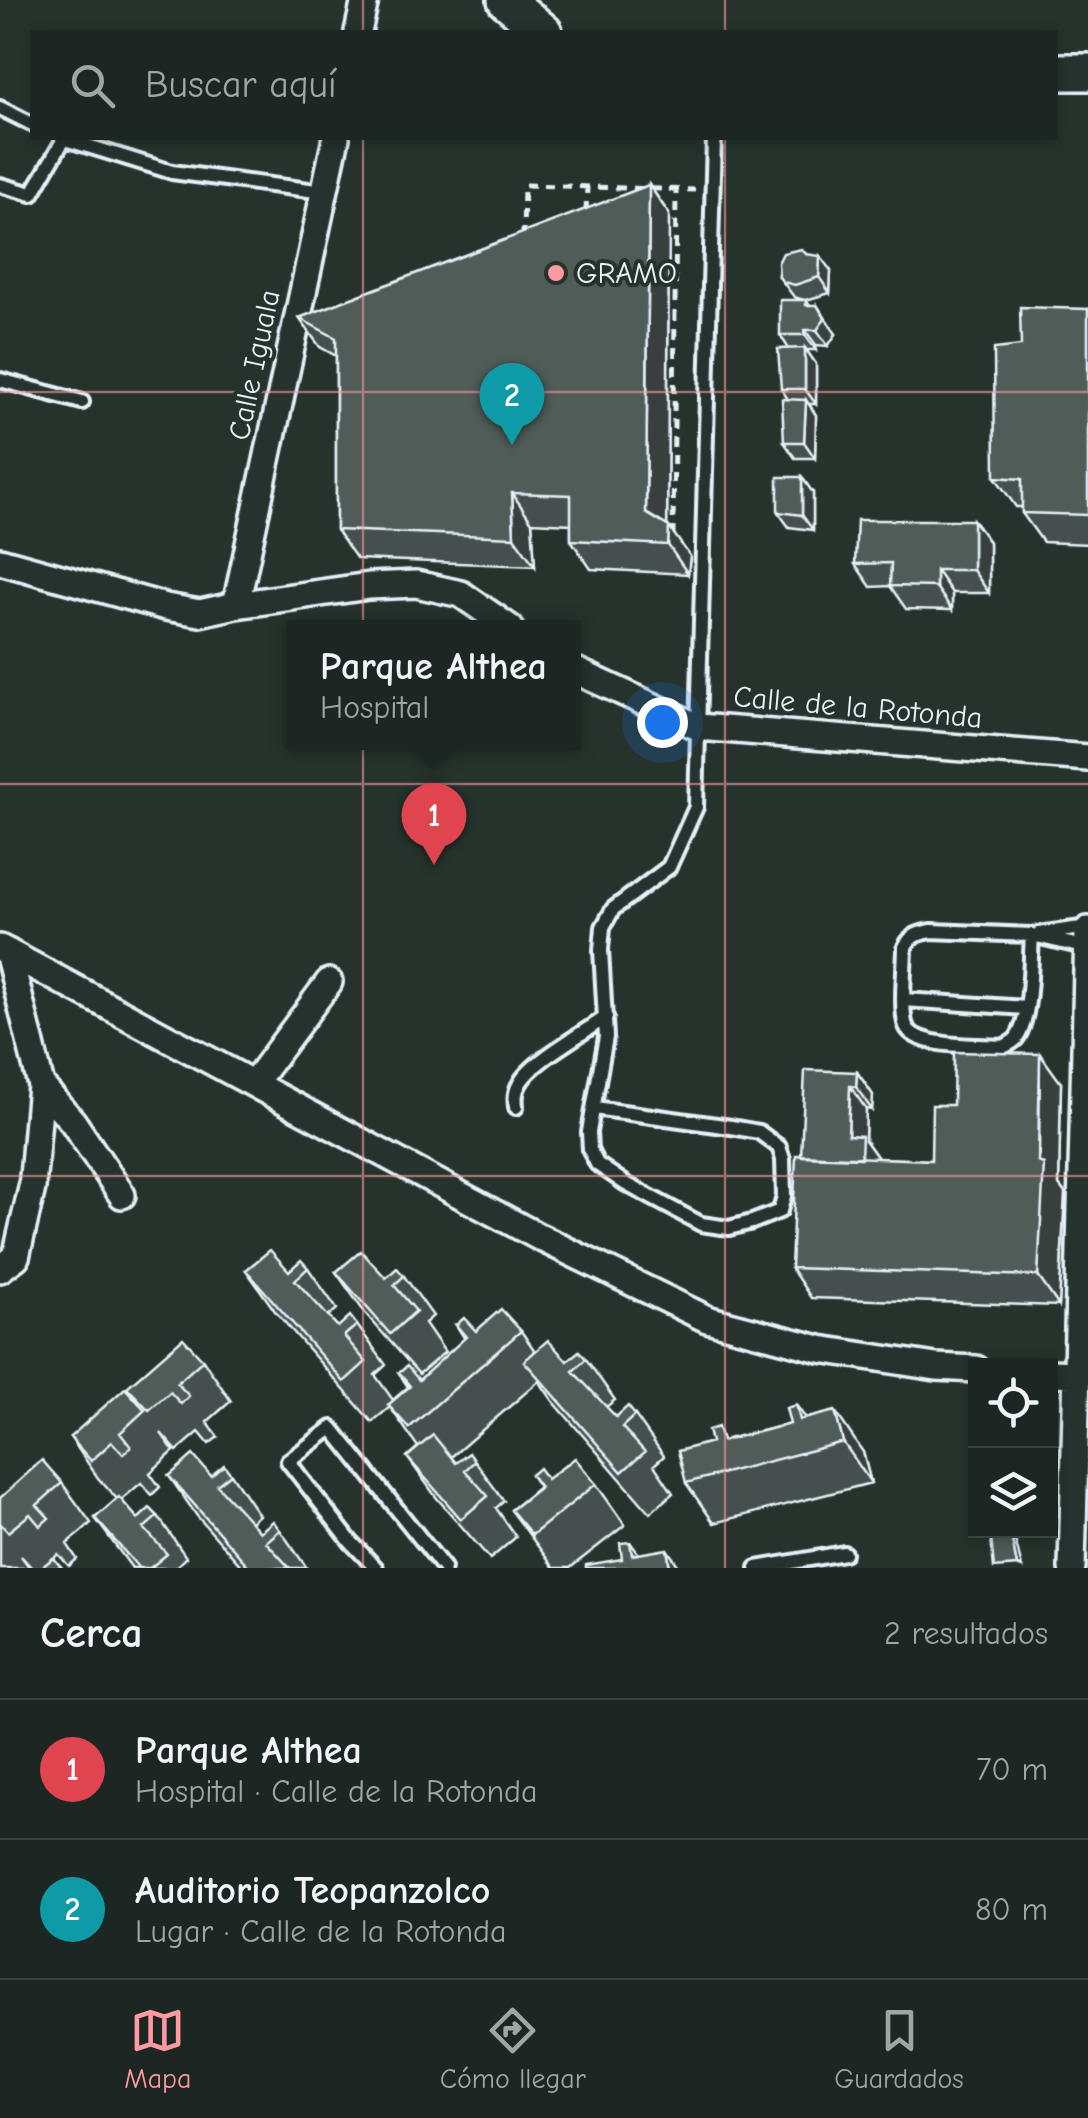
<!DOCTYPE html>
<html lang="es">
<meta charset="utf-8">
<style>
body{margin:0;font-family:"Comic Neue",sans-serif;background:#29322f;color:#f1f3f6}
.controls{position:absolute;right:30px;bottom:30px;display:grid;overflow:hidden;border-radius:0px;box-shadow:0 5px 15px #0003}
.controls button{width:90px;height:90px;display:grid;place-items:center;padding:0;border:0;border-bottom:2px solid #3a4340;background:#1c2622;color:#f1f3f6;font:50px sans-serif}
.you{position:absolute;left:662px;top:722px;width:35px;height:35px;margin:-25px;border:8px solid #fff;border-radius:50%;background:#1a73e8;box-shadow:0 0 0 15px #1a73e833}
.badge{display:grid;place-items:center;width:65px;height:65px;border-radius:50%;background:#ff9aa2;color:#fff;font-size:32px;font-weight:700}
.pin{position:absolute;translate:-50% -82px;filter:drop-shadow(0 2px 5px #0008)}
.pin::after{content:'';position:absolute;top:52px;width:35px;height:30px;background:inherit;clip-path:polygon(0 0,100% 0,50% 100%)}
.popup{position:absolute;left:286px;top:620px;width:295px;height:130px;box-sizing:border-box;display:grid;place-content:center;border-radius:0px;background:#1c2622;filter:drop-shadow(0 2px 8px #0005);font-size:32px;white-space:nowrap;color:#a0a5a5}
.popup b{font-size:38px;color:#f1f3f6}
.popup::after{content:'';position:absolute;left:50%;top:100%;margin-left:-20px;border:20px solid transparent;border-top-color:#1c2622}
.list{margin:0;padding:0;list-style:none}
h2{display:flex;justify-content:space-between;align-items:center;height:130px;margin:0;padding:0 40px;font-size:42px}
h2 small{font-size:32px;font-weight:400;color:#a0a5a5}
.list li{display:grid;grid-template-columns:65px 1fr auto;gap:30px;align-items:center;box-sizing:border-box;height:140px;padding:0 40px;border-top:2px solid #3a4340}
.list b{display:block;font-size:38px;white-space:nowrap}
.list p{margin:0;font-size:32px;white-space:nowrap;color:#a0a5a5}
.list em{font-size:32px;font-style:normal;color:#a0a5a5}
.icon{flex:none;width:55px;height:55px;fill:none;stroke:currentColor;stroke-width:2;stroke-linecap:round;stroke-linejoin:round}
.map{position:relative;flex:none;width:1088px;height:1568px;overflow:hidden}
.search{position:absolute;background:#1c2622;box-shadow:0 5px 15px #0003;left:30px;right:30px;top:30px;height:110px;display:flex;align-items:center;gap:25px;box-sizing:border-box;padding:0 35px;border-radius:0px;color:#a0a5a5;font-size:38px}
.sheet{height:410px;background:#1c2622}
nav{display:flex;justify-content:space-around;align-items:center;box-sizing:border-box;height:140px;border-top:2px solid #3a4340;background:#1c2622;font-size:28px;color:#a0a5a5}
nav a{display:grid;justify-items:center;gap:5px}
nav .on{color:#ff9aa2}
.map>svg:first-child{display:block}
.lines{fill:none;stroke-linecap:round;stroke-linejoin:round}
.lane-casing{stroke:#e8f1f8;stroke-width:20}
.street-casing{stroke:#e8f1f8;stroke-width:32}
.secondary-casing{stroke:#e8f1f8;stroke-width:42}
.path{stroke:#e8f1f8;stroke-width:5;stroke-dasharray:10 8;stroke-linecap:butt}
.lane{stroke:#26332d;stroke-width:12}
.street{stroke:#26332d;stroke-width:25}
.secondary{stroke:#26332d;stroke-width:35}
.wall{fill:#454f4d;stroke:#e8f1f8;stroke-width:2.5}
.shaded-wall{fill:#38403e;stroke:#e8f1f8;stroke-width:2.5}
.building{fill:#505c59;stroke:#e8f1f8;stroke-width:2.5}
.grid{fill:none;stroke:#ff9aa2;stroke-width:2.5;stroke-opacity:0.55}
.poi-dot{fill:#ff9aa2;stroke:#26332d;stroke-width:4}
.labels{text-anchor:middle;stroke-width:8;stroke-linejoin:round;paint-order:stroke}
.poi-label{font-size:30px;fill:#e8f1f8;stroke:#26332d;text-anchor:start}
.street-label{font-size:30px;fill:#e8f1f8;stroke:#26332d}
</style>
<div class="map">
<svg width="1088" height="1568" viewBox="0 0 1088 1568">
<rect width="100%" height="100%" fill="#26332d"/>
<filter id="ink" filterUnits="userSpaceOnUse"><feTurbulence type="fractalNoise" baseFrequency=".01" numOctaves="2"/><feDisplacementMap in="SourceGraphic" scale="20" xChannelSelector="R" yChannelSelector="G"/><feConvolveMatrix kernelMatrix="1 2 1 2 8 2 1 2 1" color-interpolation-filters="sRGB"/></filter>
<g filter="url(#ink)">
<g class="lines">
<g class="lane-casing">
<path id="lane" d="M0,108L32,124
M62,138L172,172L324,192
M0,185L32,194L64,139
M0,380L82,402
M1039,934L1088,927
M1032,935C1030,961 1032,1018 1016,1039C1012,1043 1009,1044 1003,1047C980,1045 916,1049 906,1026C900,1011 905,965 905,947C911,935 919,933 932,931L1032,935L1088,948
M904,1000L1026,1008
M516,1107C515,1098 515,1091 520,1083C532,1061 584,1033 606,1017
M594,1108L731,1127L759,1132L779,1147L783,1159L784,1196L780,1211L752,1222L729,1228L701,1224L626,1184L597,1164L590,1150L589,1132L606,1037L601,950L603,927L613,909L669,867L696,807L714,138
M376,1568L351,1542L288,1461L332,1428L444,1568
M757,1568L844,1553"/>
</g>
<g class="street-casing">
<path id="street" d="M358,32L365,0
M0,561L166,607L200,613L236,605L369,586L416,584L461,594L510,628
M236,605L336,138
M574,670L698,727L1088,758
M0,948L539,1237L707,1319L820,1349L936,1367L976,1369
M254,1083L329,982
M41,1085L73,1122L122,1195
M0,1269L16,1257L32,1188L41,1085L8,952
M1050,1373L1078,1374L1088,1372
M1072,1568L1088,930"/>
</g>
<g class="secondary-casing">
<path id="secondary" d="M506,0L544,32
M1056,72H1088"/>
</g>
<path class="path" d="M586,212L587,187
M523,238L524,185L695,190
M673,537L676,190"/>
<use href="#lane" class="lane"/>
<use href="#street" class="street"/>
<use href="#secondary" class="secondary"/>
</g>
<path class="wall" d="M649,185L669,214L667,525L690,556L688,574L591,569L571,540V524L532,522L535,566L357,559L336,530V356L320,347L299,318Z
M806,254L831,271L830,293L806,300L836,334L828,346L816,345V350H806L816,364V404H809L816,415L815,458H795L784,442L788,399L781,389L789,349L780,335L804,300L794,297L779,277Z
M1088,309V544L1043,542L1022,513V507H1016L995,477L1021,346Z
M813,493V530L789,527L778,512Z
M973,520L989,542V593H952V610L906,609L890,586L871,587L855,564Z
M857,1072L873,1095L872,1110L866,1109L865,1140L878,1158L931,1160L953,1105L1061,1083L1059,1185L1065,1193L1059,1306L811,1298L791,1268L801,1156Z
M308,1268L337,1309L328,1317L338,1327L357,1325L386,1365L375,1375L393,1400L408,1387L399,1373L419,1380L465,1339L456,1325L476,1331H521L535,1351L567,1361L586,1359L615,1400L606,1407L616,1417L635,1415L664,1456L654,1465L673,1493L650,1513L553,1401L539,1381L451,1457L456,1463L475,1461L504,1501L496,1508L516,1537L490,1559L436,1497L407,1457L418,1447L390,1407L372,1422L275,1311L246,1270L289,1271Z
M336,1272L386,1278L404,1276L433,1316L425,1323L445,1352L419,1374L365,1313Z
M203,1360L231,1401L207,1422L218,1437L209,1444L199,1432L177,1451L161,1433L174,1451L150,1473L160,1487L152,1495L141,1483L121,1500L138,1519L158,1516L186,1557L176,1567V1568H132L95,1518L117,1499L98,1478L70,1437L140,1404L127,1387Z
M796,1405L806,1419L863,1452L871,1483L714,1523L686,1483L727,1439L790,1424Z
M231,1474L259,1515L251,1522L260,1532L280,1530L307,1568H243L197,1516L169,1476H211Z
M531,1475L547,1479L596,1484L625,1525L570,1568H554L511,1510L539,1487Z
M62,1483L91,1523L67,1544L77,1559L69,1566L58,1554L54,1558L62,1568H32L21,1556L30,1568H0V1498Z"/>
<path class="shaded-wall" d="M649,185L669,214L667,543L646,513Z
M820,256L831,271L830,293L819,277Z
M817,305L836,334L828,346L817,330Z
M805,330L816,345V350L805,335Z
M805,348L816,364V404L805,389Z
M806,400L816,415L815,458L804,442Z
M802,477L813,493V530L802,515Z
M512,493L532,522L535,566L514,537Z
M973,520L989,542V593L973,570Z
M669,527L690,556L688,574L668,545Z
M936,570L952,593V610L936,587Z
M1040,1054L1061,1083L1059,1185L1065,1193L1059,1306L1038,1276Z
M857,1072L873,1095L872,1110L856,1087Z
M850,1086L866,1109L865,1140L878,1158L876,1187L848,1135Z
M835,1411L863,1452L871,1483L843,1442Z
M1011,1535L1016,1543L1022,1568L1017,1566Z
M630,1542L649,1568L632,1555Z
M667,1549L680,1568H670Z"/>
<path class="building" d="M649,185L646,513L669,527L668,545L571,540V495L512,493L514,537L336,530V338L299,318Z
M802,249L806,254L820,256L819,277L795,285L783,282L779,277L778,263L783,253Z
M780,300H806V305H817L825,319L817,330H805V335H780Z
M1020,307L1088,309V515L1022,513V479L995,477L994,349L1021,346Z
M805,348V389H781L778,349Z
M782,399L806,400L804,442H784Z
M778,477H802V515L778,512Z
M857,520H973V570H936V587L890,586L891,563L855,564Z
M954,1052L1040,1054L1038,1162L1044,1164L1038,1276L791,1268L796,1155L931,1160L932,1105H953Z
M805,1070L857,1072L856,1087L850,1086L848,1135L862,1136L861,1158L801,1156Z
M270,1250L289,1271L301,1260L308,1268L295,1280L338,1327L350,1316L357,1325L344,1336L366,1362L344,1382L246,1270Z
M361,1251L386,1278L397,1268L404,1276L394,1285L416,1311L390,1334L336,1272Z
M501,1309L521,1331L409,1428L388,1405L410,1386L399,1373L407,1366L419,1380L466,1337L456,1325L464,1318L476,1331Z
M183,1338L203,1360L177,1383L189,1396L181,1404L170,1392L149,1410L127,1387Z
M548,1340L567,1361L579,1351L586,1359L573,1371L616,1417L628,1406L635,1415L622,1427L645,1452L622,1472L524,1361Z
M125,1388L145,1410L120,1433L131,1447L123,1454L112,1442L91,1461L70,1437Z
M796,1405L800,1420L835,1411L843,1442L686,1483L678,1451L711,1442L708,1430L718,1427L722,1441L790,1424L786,1408Z
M433,1435L456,1463L469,1453L475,1461L465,1470L488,1496L461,1519L407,1457Z
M193,1455L211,1476L224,1465L231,1474L217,1485L260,1532L273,1521L280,1530L266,1542L289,1567L288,1568H250L169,1476Z
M575,1458L596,1484L532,1535L511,1510L540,1487L531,1475L539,1468L547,1479Z
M42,1460L62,1483L37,1505L49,1518L40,1526L30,1514L8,1532L0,1523V1498Z
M119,1497L138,1519L150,1508L158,1516L144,1528L167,1554L150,1568H139L95,1518Z
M1011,1535L1017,1566L994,1568L991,1539Z
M630,1542L632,1555L667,1549L670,1568H586V1565L622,1559L620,1543Z
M53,1558L62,1568H41Z"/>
</g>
<path class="grid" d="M363,0V32M725,0V32M363,138V1568M725,138V1568M0,392H1088M0,784H1088M0,1176H1088"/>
<circle class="poi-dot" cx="556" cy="273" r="10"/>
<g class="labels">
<g class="poi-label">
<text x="576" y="283">GRAMO</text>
</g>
<g class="street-label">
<text transform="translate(254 365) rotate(-78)" y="10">Calle Iguala</text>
<text transform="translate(858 707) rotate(5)" y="10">Calle de la Rotonda</text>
</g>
</g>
</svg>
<div class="controls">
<button><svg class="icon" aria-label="locate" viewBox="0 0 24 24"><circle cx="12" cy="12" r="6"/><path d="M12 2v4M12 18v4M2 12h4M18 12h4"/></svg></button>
<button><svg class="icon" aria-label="layers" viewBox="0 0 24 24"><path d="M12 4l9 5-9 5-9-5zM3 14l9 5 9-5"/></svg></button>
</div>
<div class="you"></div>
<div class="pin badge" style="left:434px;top:865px;background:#e0444e">1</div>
<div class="popup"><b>Parque Althea</b>Hospital</div>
<div class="pin badge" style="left:512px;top:445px;background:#0f9aa8">2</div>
<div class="search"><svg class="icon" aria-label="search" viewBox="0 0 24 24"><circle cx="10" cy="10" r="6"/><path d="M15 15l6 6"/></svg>Buscar aquí</div>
</div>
<section class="sheet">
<h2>Cerca<small>2 resultados</small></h2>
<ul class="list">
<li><span class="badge" style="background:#e0444e">1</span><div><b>Parque Althea</b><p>Hospital · Calle de la Rotonda</p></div><em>70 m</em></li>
<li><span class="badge" style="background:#0f9aa8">2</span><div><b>Auditorio Teopanzolco</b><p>Lugar · Calle de la Rotonda</p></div><em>80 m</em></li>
</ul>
</section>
<nav>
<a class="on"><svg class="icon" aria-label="map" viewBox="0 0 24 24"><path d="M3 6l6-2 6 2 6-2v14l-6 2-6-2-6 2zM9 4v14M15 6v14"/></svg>Mapa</a>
<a><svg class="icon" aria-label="directions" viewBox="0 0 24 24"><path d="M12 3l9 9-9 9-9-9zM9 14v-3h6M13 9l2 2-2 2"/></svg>Cómo llegar</a>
<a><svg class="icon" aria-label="saved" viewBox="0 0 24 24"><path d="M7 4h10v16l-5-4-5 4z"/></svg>Guardados</a>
</nav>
